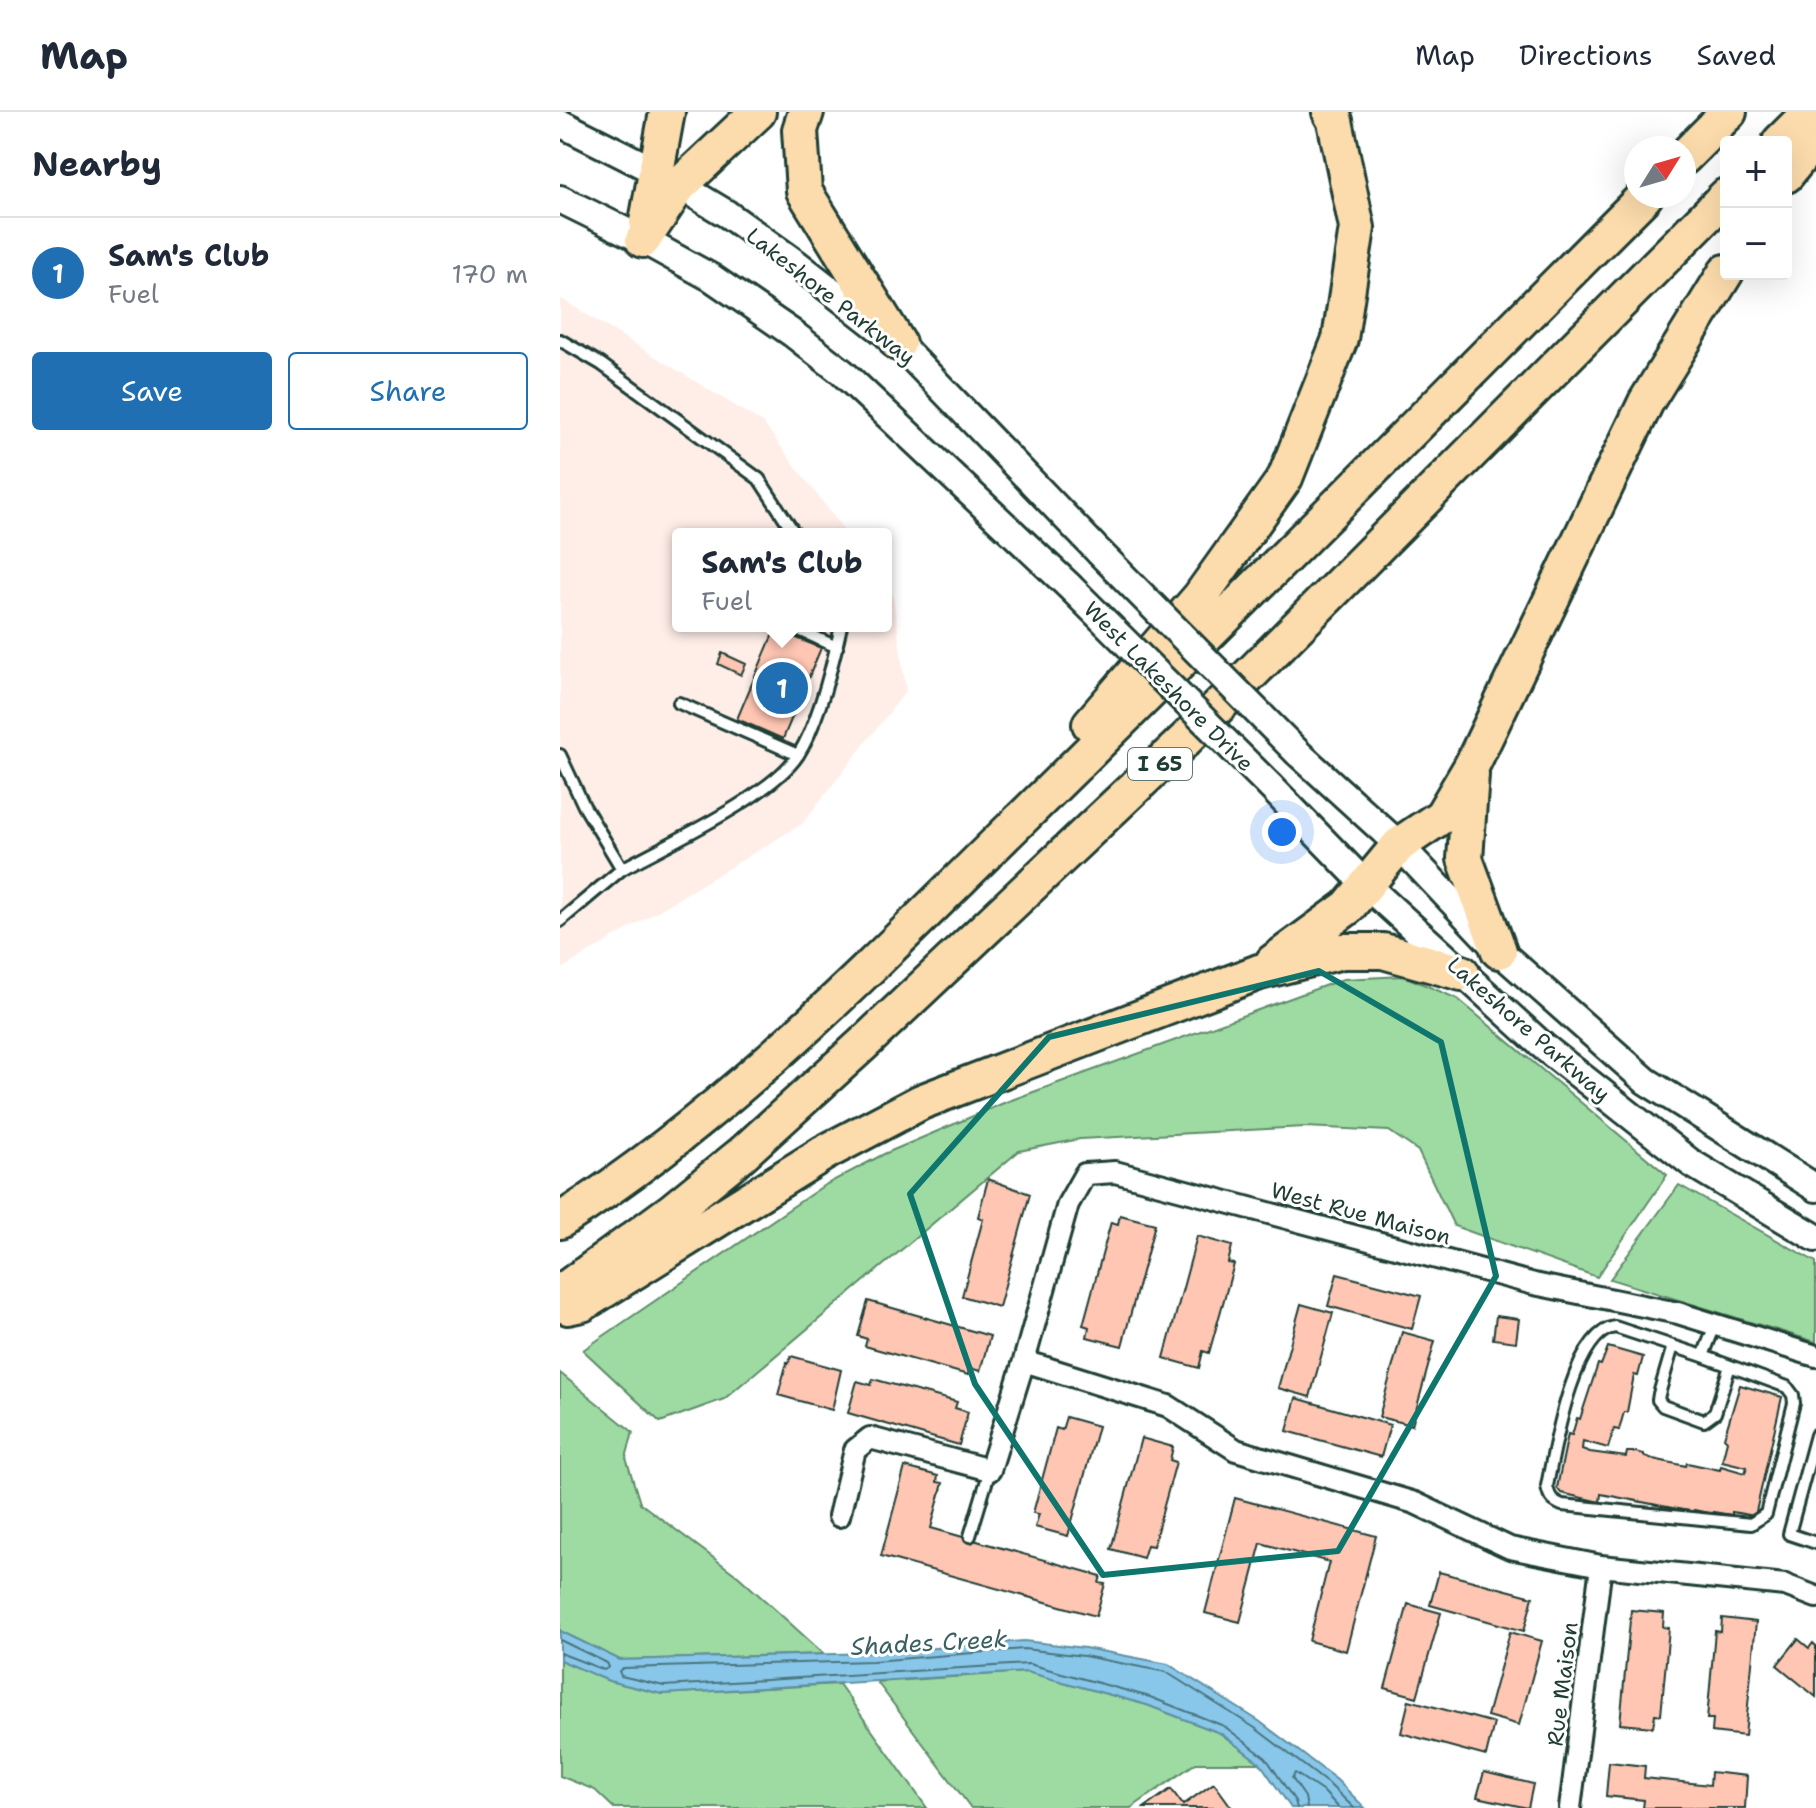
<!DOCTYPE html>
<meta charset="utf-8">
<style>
body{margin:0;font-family:"Shantell Sans",sans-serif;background:#f6f6f7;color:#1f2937}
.controls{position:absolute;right:24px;top:24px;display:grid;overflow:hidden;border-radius:8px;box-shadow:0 8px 32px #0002}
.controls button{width:72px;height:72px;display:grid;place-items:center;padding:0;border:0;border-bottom:2px solid #e0e1e3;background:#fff;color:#1f2937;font:40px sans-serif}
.compass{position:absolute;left:1064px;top:24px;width:72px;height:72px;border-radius:50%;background:#fff;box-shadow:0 8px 32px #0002;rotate:53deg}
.you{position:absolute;left:722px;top:720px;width:28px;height:28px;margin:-20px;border:6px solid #fff;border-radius:50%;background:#1a73e8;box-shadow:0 0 0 12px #1a73e833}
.badge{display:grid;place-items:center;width:52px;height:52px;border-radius:50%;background:#1f6fb2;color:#fff;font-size:26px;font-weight:700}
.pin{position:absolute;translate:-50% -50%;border:4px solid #fff;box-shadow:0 2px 8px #0006}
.popup{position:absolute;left:112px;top:416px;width:220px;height:104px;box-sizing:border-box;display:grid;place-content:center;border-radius:8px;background:#fff;filter:drop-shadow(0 2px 6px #0005);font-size:26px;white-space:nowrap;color:#747a83}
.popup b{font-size:30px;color:#1f2937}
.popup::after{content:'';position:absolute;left:50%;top:100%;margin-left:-16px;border:16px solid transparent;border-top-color:#fff}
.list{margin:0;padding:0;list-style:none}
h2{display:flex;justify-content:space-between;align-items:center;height:104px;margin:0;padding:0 32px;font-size:34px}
h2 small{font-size:26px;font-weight:400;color:#747a83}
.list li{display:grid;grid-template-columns:52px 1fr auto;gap:24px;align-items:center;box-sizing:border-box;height:112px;padding:0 32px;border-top:2px solid #e0e1e3}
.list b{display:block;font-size:30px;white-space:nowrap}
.list p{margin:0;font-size:26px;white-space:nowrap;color:#747a83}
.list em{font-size:26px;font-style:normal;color:#747a83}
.actions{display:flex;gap:16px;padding:24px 32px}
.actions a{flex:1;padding:18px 0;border:2px solid #1f6fb2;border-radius:8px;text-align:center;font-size:28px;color:#1f6fb2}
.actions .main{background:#1f6fb2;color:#fff}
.map{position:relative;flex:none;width:1256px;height:1696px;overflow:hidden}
header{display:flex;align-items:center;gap:48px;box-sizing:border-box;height:112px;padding:0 40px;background:#fff;border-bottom:2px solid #e0e1e3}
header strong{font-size:38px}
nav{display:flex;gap:44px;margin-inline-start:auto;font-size:28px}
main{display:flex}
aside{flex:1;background:#fff}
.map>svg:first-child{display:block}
.built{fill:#ffeee8}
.green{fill:#9edba2;stroke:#5e8c6b;stroke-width:2}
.water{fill:#89c7ea;stroke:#5f90a1;stroke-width:2}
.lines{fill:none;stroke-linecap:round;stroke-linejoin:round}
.shore{stroke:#49747d;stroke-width:2}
.building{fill:#ffc6b3;stroke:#1f3d34;stroke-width:2}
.lane-casing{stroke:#1f3d34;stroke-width:16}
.street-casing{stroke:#1f3d34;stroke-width:26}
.secondary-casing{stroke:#1f3d34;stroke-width:32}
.highway-casing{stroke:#1f3d34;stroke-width:40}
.lane{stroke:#fff;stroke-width:10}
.street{stroke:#fff;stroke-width:20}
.secondary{stroke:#fff;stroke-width:26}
.highway{stroke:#fcdcac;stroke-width:34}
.secondary-bridge-casing{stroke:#1f3d34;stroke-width:32;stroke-linecap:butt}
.secondary-bridge{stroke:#fff;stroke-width:26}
.marked{fill:none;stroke:#0f766e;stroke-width:6;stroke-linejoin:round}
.labels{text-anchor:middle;stroke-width:6;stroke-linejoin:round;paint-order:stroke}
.shield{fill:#fff;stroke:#627771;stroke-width:2}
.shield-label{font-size:20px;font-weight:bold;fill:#1f3d34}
.street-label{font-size:22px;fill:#1f3d34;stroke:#fff}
.water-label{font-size:24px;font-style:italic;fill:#3a6062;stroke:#fff}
</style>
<header>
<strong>Map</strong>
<nav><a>Map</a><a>Directions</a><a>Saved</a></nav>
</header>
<main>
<aside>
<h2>Nearby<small></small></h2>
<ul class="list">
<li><span class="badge">1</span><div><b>Sam's Club</b><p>Fuel</p></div><em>170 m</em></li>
</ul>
<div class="actions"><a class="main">Save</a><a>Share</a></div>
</aside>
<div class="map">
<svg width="1256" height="1696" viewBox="0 0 1256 1696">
<rect width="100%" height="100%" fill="#fff"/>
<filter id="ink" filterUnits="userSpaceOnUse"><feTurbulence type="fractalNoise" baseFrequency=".0125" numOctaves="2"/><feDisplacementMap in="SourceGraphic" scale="16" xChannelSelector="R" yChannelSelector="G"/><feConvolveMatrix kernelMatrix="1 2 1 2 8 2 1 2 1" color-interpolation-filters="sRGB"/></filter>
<g filter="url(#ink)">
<path class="built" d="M0,186L203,311L287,422H118V514H326V474L333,483L346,579L242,712L0,858Z"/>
<path class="green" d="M844,864L898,887L1107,1063L1037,1165L894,1114L858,1039L829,1019L745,1015L520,1027L459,1039L164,1287L100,1310L23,1238L263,1074L324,1042L446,990L783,867Z
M1119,1073L1256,1150V1230L1050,1167Z
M0,1261L73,1320L66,1346L80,1391L179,1465L264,1542L60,1548L0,1519Z
M0,1548L49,1569L102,1582L279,1572L367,1696H54L35,1678L0,1664Z
M467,1560L587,1593L660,1621L700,1651H636L571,1696H411L317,1570Z"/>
<path class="water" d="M0,1519L60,1548L312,1541L464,1529L525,1536L608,1552L699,1609L777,1668L805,1696H731L700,1651L660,1621L587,1593L467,1560L102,1582L49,1569L0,1548Z"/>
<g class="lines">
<path class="shore" d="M0,1528L47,1551L49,1555L44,1558L0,1541
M737,1696L735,1689L706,1646L664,1614L590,1585L469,1552L104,1574L61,1564L59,1559L63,1556L313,1549L464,1537L524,1544L606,1560L695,1616L771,1674L794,1696
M747,1696L745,1685L732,1666L735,1661L765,1681L779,1696"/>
</g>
<path class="building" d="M215,517L261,536L223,627L177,607Z
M162,541L186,552L181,563L158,552Z
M428,1067L470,1082L439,1195L402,1184L423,1107L418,1105Z
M560,1103L595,1112L562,1234L527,1225L529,1215L523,1213L551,1110L558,1112Z
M637,1124L672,1134L668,1151L674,1152L649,1241L643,1239L639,1256L604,1246Z
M777,1162L861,1184L852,1217L768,1194Z
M308,1189L430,1224L420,1259L410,1256L408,1263L305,1234L307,1227L298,1224Z
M741,1192L773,1201L750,1285L718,1276Z
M936,1204L959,1207L956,1230L933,1227Z
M842,1220L875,1229L852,1313L819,1305Z
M1048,1235L1083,1245L1078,1264L1074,1263L1067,1300H1064L1059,1318L1054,1317L1048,1336L1023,1329L1022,1337L1030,1340L1066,1345L1067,1340H1075L1084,1342V1344L1093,1347L1126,1354L1127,1351L1160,1358L1161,1354L1185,1361L1187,1355L1162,1349L1167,1329L1164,1326L1180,1273L1222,1285L1195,1404L1172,1400V1403L1153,1400V1402L1134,1398L1133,1400L1041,1382L1040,1390L1001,1381L997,1376L1008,1322L1012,1323L1017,1306L1020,1307L1038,1252L1041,1253Z
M231,1244L281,1258L272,1298L218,1283L227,1250L229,1251Z
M313,1267L397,1290L395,1296L408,1300L399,1333L288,1301L297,1269L311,1273Z
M736,1286L830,1313L821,1345L727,1319Z
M506,1305L538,1314L508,1424L475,1415L479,1402L473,1401L496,1316L502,1318Z
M581,1326L613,1335L610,1348L616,1350L593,1434L587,1433L583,1446L551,1437Z
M345,1355L378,1364L377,1370L383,1371L371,1416L541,1464L539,1471L545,1472L536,1504L321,1444Z
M675,1386L816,1424L786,1539L749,1529L769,1450L701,1431L680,1510L645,1501Z
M879,1460L973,1485L964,1519L870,1493Z
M848,1492L881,1501L857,1585L825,1576Z
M1071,1498L1104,1501L1103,1515L1109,1516L1101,1603L1095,1602L1093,1615L1060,1612Z
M1162,1506L1196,1510L1185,1624L1152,1620L1153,1607H1147L1155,1519L1161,1520Z
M950,1520L982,1529L959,1613L927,1604Z
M1238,1527L1249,1536L1253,1531L1256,1534V1585L1217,1553Z
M849,1588L934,1611L926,1644L841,1621Z
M1049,1650L1085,1654L1084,1666L1150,1673L1151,1660L1187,1664L1185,1696H1083L1084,1688L1046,1684Z
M924,1660L973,1672L968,1696L917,1685Z
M654,1671L672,1696H584L611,1677L623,1693Z"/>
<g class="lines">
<g class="lane-casing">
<path id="lane" d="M0,228L41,252L199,367L235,422
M230,514L277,535
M119,591L238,643
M0,643L24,694L62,757L0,809
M62,757C109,731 210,685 238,643C258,612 273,551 281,514
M1113,1234L1099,1282L1098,1288L1103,1294L1144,1309L1155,1301L1170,1254
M1143,1244L1055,1215C1013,1220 994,1339 987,1374C989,1385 992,1389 1002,1393L1191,1412L1206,1402L1234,1291L1233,1283L1227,1275L1143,1244L1155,1213
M1256,1323L1229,1422L1256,1431
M410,1424L430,1358"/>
</g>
<g class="street-casing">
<path id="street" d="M464,1249L608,1294L676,1338L855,1391L950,1436L1041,1454L1225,1473L1256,1485
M279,1404L295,1338L310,1326L430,1358L464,1249L508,1092L525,1062L555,1060L974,1172L1118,1201L1256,1244
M1010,1696L1041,1454"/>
</g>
<g class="secondary-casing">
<path id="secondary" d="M0,11L97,60L167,102L237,152L338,231L539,440
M0,87L83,128L152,166L232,221L282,260L509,474
M738,641L839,733L939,839L1086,969L1256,1076
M710,674L806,773L984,935L1131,1051L1256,1126"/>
</g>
<g class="highway-casing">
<path id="highway" d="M246,0L240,18L244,79L338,231
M1220,30L1250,0
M1124,45L1169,0
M1226,63L1256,25
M87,110L107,0
M83,128L119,74L198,0
M530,612L640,485L725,366L780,227L797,116L775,9L770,0
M911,662L905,747L939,839
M713,850L788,795L839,733L882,704L911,655L1086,290L1166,160
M0,1109C172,999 313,852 458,710C669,504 876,293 1085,84
M0,1181L113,1098L182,1042L302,933L626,627L1166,84
M8,1195L22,1192L264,1041L361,990L699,860L782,839H823L902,861"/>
</g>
<use href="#lane" class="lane"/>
<use href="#street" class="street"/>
<use href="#secondary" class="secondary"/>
<use href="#highway" class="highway"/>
<g class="secondary-bridge-casing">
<path id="secondary-bridge" d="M539,440L738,641
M509,474L710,674"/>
</g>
<use href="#secondary-bridge" class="secondary-bridge"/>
</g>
</g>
<path class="marked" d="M759,859L881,930L936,1164L778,1439L543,1463L415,1272L350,1082L489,925Z"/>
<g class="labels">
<rect class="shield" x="568" y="636" width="64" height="32" rx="6"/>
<g class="shield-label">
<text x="600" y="659">I 65</text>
</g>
<g class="street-label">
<text transform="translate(271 184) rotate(38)" y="8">Lakeshore Parkway</text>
<text transform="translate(609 574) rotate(45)" y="8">West Lakeshore Drive</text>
<text transform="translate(969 917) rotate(41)" y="8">Lakeshore Parkway</text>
<text transform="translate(801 1101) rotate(15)" y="8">West Rue Maison</text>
<text transform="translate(1002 1572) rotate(-83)" y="8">Rue Maison</text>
</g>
<g class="water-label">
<text transform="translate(369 1531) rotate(-3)" y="8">Shades Creek</text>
</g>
</g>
</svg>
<div class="controls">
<button>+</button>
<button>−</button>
</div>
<svg class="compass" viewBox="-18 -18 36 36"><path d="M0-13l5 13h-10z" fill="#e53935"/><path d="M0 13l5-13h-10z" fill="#747a83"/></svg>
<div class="you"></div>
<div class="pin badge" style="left:222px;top:576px">1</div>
<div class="popup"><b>Sam's Club</b>Fuel</div>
</div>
</main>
